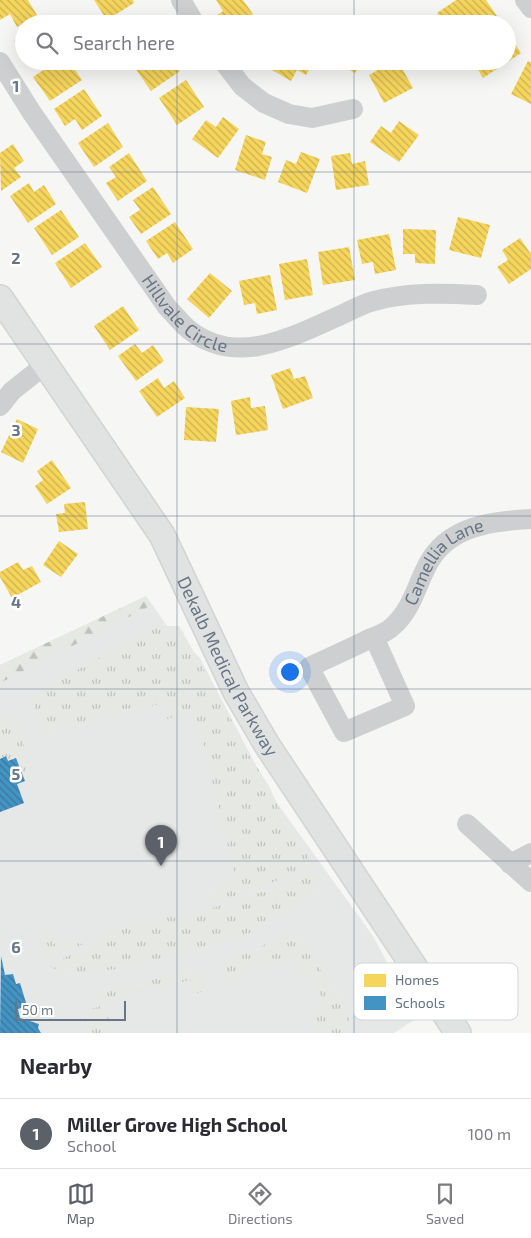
<!DOCTYPE html>
<style>
body{margin:0;font-family:"Exo 2",sans-serif;background:#f7f7f7;color:#2b2b33}
.scale{position:absolute;left:15px;bottom:12px;width:111px;box-sizing:border-box;padding-left:5px;border:2px solid #677585;border-top:0;font-size:14px;line-height:18px;white-space:nowrap;color:#677585;-webkit-text-stroke:4px #fff;paint-order:stroke}
.you{position:absolute;left:289px;top:671px;width:18px;height:18px;margin:-12px;border:4px solid #fff;border-radius:50%;background:#1a73e8;box-shadow:0 0 0 8px #1a73e833}
.badge{display:grid;place-items:center;width:32px;height:32px;border-radius:50%;background:#5c6169;color:#fff;font-size:16px;font-weight:700}
.pin{position:absolute;translate:-50% -41px;filter:drop-shadow(0 1px 2px #0008)}
.pin::after{content:'';position:absolute;top:26px;width:18px;height:15px;background:inherit;clip-path:polygon(0 0,100% 0,50% 100%)}
.list{margin:0;padding:0;list-style:none}
h2{display:flex;justify-content:space-between;align-items:center;height:65px;margin:0;padding:0 20px;font-size:21px}
h2 small{font-size:16px;font-weight:400;color:#7c7c81}
.list li{display:grid;grid-template-columns:32px 1fr auto;gap:15px;align-items:center;box-sizing:border-box;height:70px;padding:0 20px;border-top:1px solid #e1e1e2}
.list b{display:block;font-size:19px;white-space:nowrap}
.list p{margin:0;font-size:16px;white-space:nowrap;color:#7c7c81}
.list em{font-size:16px;font-style:normal;color:#7c7c81}
.icon{flex:none;width:28px;height:28px;fill:none;stroke:currentColor;stroke-width:2;stroke-linecap:round;stroke-linejoin:round}
.map{position:relative;flex:none;width:531px;height:1033px;overflow:hidden}
.search{position:absolute;background:#fff;box-shadow:0 5px 20px #0002;left:15px;right:15px;top:15px;height:55px;display:flex;align-items:center;gap:12px;box-sizing:border-box;padding:0 18px;border-radius:28px;color:#7c7c81;font-size:19px}
.sheet{height:135px;background:#fff}
nav{display:flex;justify-content:space-around;align-items:center;box-sizing:border-box;height:70px;border-top:1px solid #e1e1e2;background:#fff;font-size:14px;color:#7c7c81}
nav a{display:grid;justify-items:center;gap:2px}
nav .on{color:#5c6169}
.map>svg:first-child{display:block}
.built{fill:#e6e8e8}
.grass{fill:url(#grass-tufts)}
.forest{fill:url(#forest-firs)}
.homes{fill:url(#homes-back-hatch)}
.schools{fill:url(#schools-back-hatch)}
.lines{fill:none;stroke-linecap:round;stroke-linejoin:round}
.major-casing{stroke:#d2d3d3;stroke-width:28}
.minor{stroke:#cecfd0;stroke-width:20}
.major{stroke:#e1e2e2;stroke-width:25}
.grid{fill:none;stroke:#677585;stroke-width:1;stroke-opacity:0.55}
.labels{text-anchor:middle;stroke-width:5;stroke-linejoin:round;paint-order:stroke}
.street-label{font-size:18px;fill:#677585;stroke:#fff}
.key{fill:#fff;stroke:#d1d6da;stroke-width:1}
.key-label{font-size:14px;fill:#677585}
.grid-label{font-size:16px;text-anchor:middle;font-weight:bold;fill:#677585;stroke:#fff;stroke-width:5;stroke-linejoin:round;paint-order:stroke}
</style>
<div class="map">
<svg width="531" height="1033" viewBox="0 0 531 1033">
<defs>
<pattern id="grass-tufts" width="24" height="20" patternUnits="userSpaceOnUse" patternTransform="scale(1.25)"><rect width="24" height="20" fill="#e6e9e3"/><path d="M3 7l-1-3M5 7V3M7 7l1-3M15 17l-1-3M17 17v-4M19 17l1-3" fill="none" stroke="#bec1be"/></pattern>
<pattern id="forest-firs" width="22" height="20" patternUnits="userSpaceOnUse" patternTransform="scale(1.25)"><rect width="22" height="20" fill="#e6e9e3"/><path d="M5 1l3.5 6h-7zM16 11l3.5 6h-7z" fill="#bec1be"/></pattern>
<pattern id="homes-back-hatch" width="6" height="6" patternUnits="userSpaceOnUse" patternTransform="scale(1.25)"><rect width="6" height="6" fill="#f6d55c"/><path d="M-1 5l2 2M0 0l6 6M5-1l2 2" fill="none" stroke="#cbb152"/></pattern>
<pattern id="schools-back-hatch" width="6" height="6" patternUnits="userSpaceOnUse" patternTransform="scale(1.25)"><rect width="6" height="6" fill="#4393c3"/><path d="M-1 5l2 2M0 0l6 6M5-1l2 2" fill="none" stroke="#3a779c"/></pattern>
</defs>
<rect width="100%" height="100%" fill="#f6f6f5"/>
<path class="built" d="M146,596L168,627L200,658L272,796L373,936L417,1018L394,1033H0V665Z"/>
<path class="grass" d="M159,626H179L222,701L248,753L269,786L290,831L306,853L313,867L211,906L210,892C223,888 229,883 234,871L202,738L193,712L167,719L163,703L51,730L49,740C41,724 29,709 37,691Z
M0,713C16,717 31,756 28,771L23,773L17,757L9,760L7,756L0,758Z
M315,871L322,881C316,897 255,932 237,939L118,969L68,973L66,971H59L51,967L53,963L86,948L103,933L170,916L178,919L265,891Z
M49,931L52,932L54,944L61,941L83,944L51,960L45,961L36,937Z
M286,937L296,939L306,948L347,1009L349,1020L342,1033H311L310,1026C324,1009 325,995 312,976L297,970L293,959L236,972L238,982L235,985L224,980L222,970L227,962L279,938Z
M191,970L201,973L206,981L204,991L195,994L190,980L88,1004L99,993Z
M106,1005L113,1033H93L85,1018V1013L90,1009Z"/>
<path class="forest" d="M146,596L152,605L0,683V665Z"/>
<path class="homes" d="M0,0H28L37,15L17,27L10,14L0,20Z
M94,0H133L134,3L107,20Z
M216,0H243L253,14L238,24H216L213,18L223,11Z
M456,0H486L497,16L485,24H444L437,13Z
M131,16L137,24H119Z
M507,31L521,53L483,78L473,61H507Z
M24,34V55L14,41Z
M28,61H42L32,68Z
M57,61H69L82,80L50,101L33,77Z
M138,61H173L180,71L151,91L133,65Z
M244,61H258L249,68Z
M277,61H314L306,75L297,70L291,81L272,70Z
M339,61H362L355,73L338,64Z
M394,61H398L413,88L384,103L369,75Z
M528,61L531,62V104L511,94Z
M186,80L204,107L177,125L159,98Z
M84,89L102,116L82,130L75,119L65,126L54,109Z
M223,117L239,129L218,158L192,139L206,120L216,127Z
M399,121L419,135L399,162L370,142L381,126L391,133Z
M108,123L123,147L94,167L78,143Z
M246,135L266,142L262,154L272,157L265,180L235,170Z
M13,144L24,161L14,168L21,177L1,191L0,153Z
M301,152L320,159L307,193L278,182L286,160L296,164Z
M129,153L147,181L118,201L106,183L116,177L109,167Z
M350,153L352,164L365,161L369,185L336,190L331,156Z
M29,183L34,192L44,185L56,204L28,223L10,196Z
M153,187L171,214L141,234L129,217L140,210L133,200Z
M61,210L79,237L52,255L34,228Z
M458,217L490,225L481,258L449,250Z
M175,222L193,249L173,263L167,253L158,259L146,241Z
M403,229L436,230L435,264L415,263V254H403Z
M389,234L396,270L375,274L373,262L362,264L357,240Z
M520,238L531,254V269L509,284L497,267L508,260L502,250Z
M85,243L102,267L71,288L55,263Z
M349,247L355,280L323,285L318,252Z
M307,259L313,295L285,300L279,264Z
M210,273L232,291L209,318L187,299Z
M270,275L277,310L257,314L255,303L244,305L239,281Z
M123,306L139,330L110,350L94,326Z
M135,344L142,353L153,345L164,361L136,381L118,356Z
M290,368L294,379L305,376L313,398L283,409L271,375Z
M158,378L164,388L174,381L185,398L157,417L139,391Z
M250,397L251,408L265,406L268,430L236,435L231,401Z
M186,407L219,409L216,442L184,440Z
M17,419L38,429L23,463L1,452Z
M52,460L71,488L47,504L35,486L43,480L37,471Z
M85,502L88,529L59,532L56,514L65,513L64,504Z
M59,541L78,554L61,577L43,565Z
M18,562L23,570L32,566L41,582L12,598L0,577V572Z"/>
<path class="schools" d="M6,756L8,761L16,758L25,781L17,784L24,803L0,812V759Z
M1,956L5,975L13,974L16,984L20,983L27,1006L18,1009L20,1018L39,1024L38,1028L41,1033H0Z"/>
<g class="lines">
<g class="major-casing">
<g id="major">
<path id="s3" d="M0,298L162,535L236,692L267,745L458,1033"/>
</g>
</g>
<g class="minor">
<path d="M181,0L195,24"/>
<path d="M525,0L531,8"/>
<path d="M223,61L242,86L264,103L289,114L312,118L353,109"/>
<path id="s1" d="M0,62L32,113L167,307C174,314 181,323 188,329C237,368 290,337 339,316C350,311 362,304 374,301C407,292 443,293 477,295"/>
<path d="M0,406L12,391L46,364"/>
<path id="s2" d="M374,637L405,706L344,732L309,667C329,658 349,649 369,639C376,636 386,633 392,627C412,610 416,586 428,564C448,526 492,521 531,519"/>
<path d="M467,824L531,882"/>
<path d="M510,864L531,853"/>
</g>
<use href="#major" class="major"/>
</g>
<path class="grid" d="M177,0V24M354,0V24M177,61V1033M354,61V1033M0,172H531M0,344H531M0,516H531M0,689H531M0,861H531"/>
<g class="labels">
<g class="street-label">
<text dy="6" stroke="none"><textPath href="#s1" startOffset="315">Hillvale Circle</textPath></text>
<text dy="6" stroke="none"><textPath href="#s2" startOffset="394">Camellia Lane</textPath></text>
<text dy="6" stroke="none"><textPath href="#s3" startOffset="434">Dekalb Medical Parkway</textPath></text>
</g>
</g>
<rect x="354" y="963" width="164" height="57" rx="8" class="key"/>
<rect x="364" y="974" width="22" height="13" fill="#f6d55c"/>
<rect x="364" y="996" width="22" height="14" fill="#4393c3"/>
<g class="key-label">
<text x="395" y="985">Homes</text>
<text x="395" y="1008">Schools</text>
</g>
<g class="grid-label">
<text x="16" y="92">1</text>
<text x="16" y="264">2</text>
<text x="16" y="436">3</text>
<text x="16" y="608">4</text>
<text x="16" y="780">5</text>
<text x="16" y="953">6</text>
</g>
</svg>
<div class="scale">50 m</div>
<div class="you"></div>
<div class="pin badge" style="left:161px;top:866px">1</div>
<div class="search"><svg class="icon" aria-label="search" viewBox="0 0 24 24"><circle cx="10" cy="10" r="6"/><path d="M15 15l6 6"/></svg>Search here</div>
</div>
<section class="sheet">
<h2>Nearby<small></small></h2>
<ul class="list">
<li><span class="badge">1</span><div><b>Miller Grove High School</b><p>School</p></div><em>100 m</em></li>
</ul>
</section>
<nav>
<a class="on"><svg class="icon" aria-label="map" viewBox="0 0 24 24"><path d="M3 6l6-2 6 2 6-2v14l-6 2-6-2-6 2zM9 4v14M15 6v14"/></svg>Map</a>
<a><svg class="icon" aria-label="directions" viewBox="0 0 24 24"><path d="M12 3l9 9-9 9-9-9zM9 14v-3h6M13 9l2 2-2 2"/></svg>Directions</a>
<a><svg class="icon" aria-label="saved" viewBox="0 0 24 24"><path d="M7 4h10v16l-5-4-5 4z"/></svg>Saved</a>
</nav>
